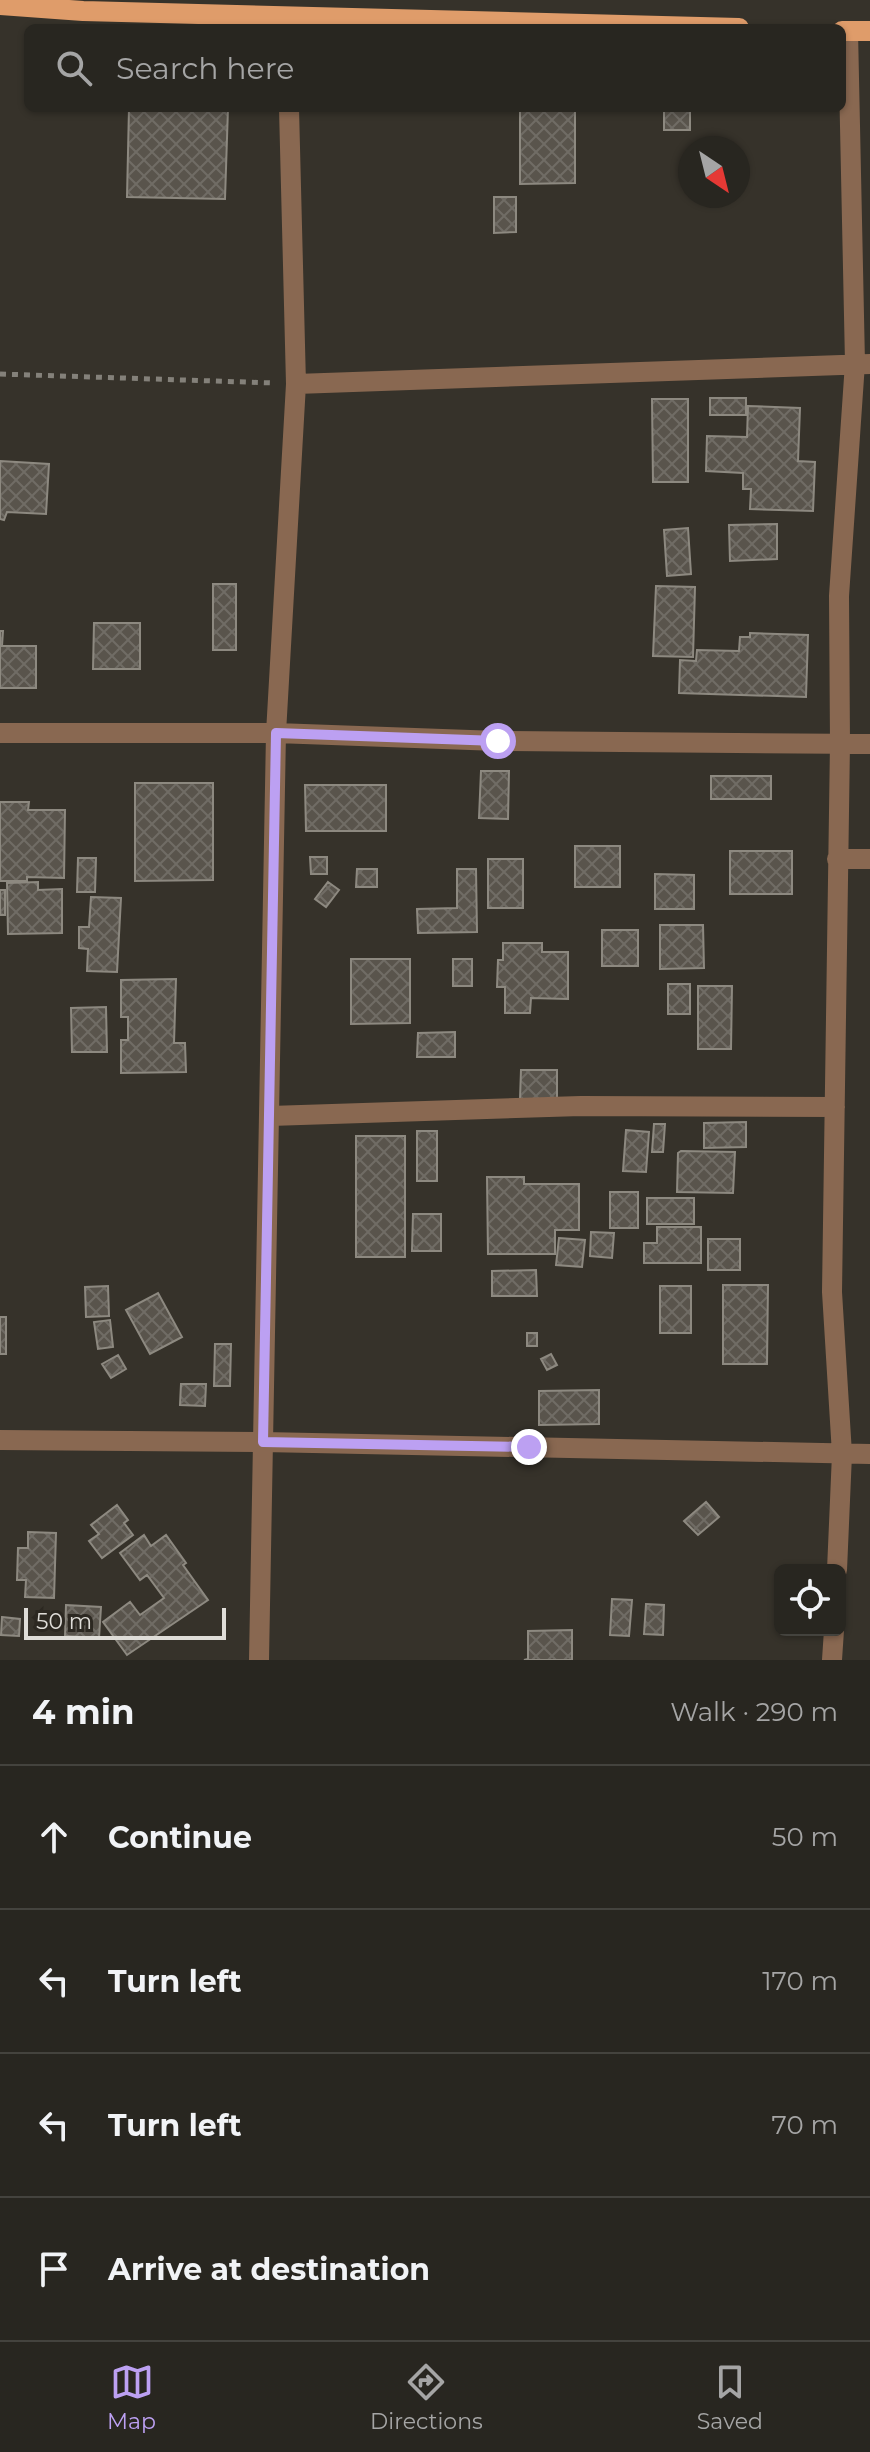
<!DOCTYPE html>
<meta charset="utf-8">
<style>
body{margin:0;font-family:Montserrat,sans-serif;background:#34322d;color:#f1f3f6}
.controls{position:absolute;right:24px;bottom:24px;display:grid;overflow:hidden;border-radius:12px;box-shadow:0 2px 6px #0004}
.controls button{width:72px;height:72px;display:grid;place-items:center;padding:0;border:0;border-bottom:2px solid #44433e;background:#282620;color:#f1f3f6;font:40px sans-serif}
.compass{position:absolute;left:678px;top:136px;width:72px;height:72px;border-radius:50%;background:#282620;box-shadow:0 2px 6px #0004;rotate:145deg}
.scale{position:absolute;left:24px;bottom:20px;width:202px;box-sizing:border-box;padding-left:8px;border:4px solid #dfddd8;border-top:0;font-size:22px;line-height:28px;white-space:nowrap;color:#dfddd8;-webkit-text-stroke:6px #2c2821;paint-order:stroke}
.stop{position:absolute;width:24px;height:24px;margin:-18px;border:6px solid #bca0f2;border-radius:50%;background:#fff}
.stop.end{background:#bca0f2;border-color:#fff;box-shadow:0 2px 8px #0008}
.list{margin:0;padding:0;list-style:none}
h2{display:flex;justify-content:space-between;align-items:center;height:104px;margin:0;padding:0 32px;font-size:34px}
h2 small{font-size:26px;font-weight:400;color:#a5a5a5}
.list li{display:grid;grid-template-columns:52px 1fr auto;gap:24px;align-items:center;box-sizing:border-box;height:144px;padding:0 32px;border-top:2px solid #44433e}
.list b{display:block;font-size:30px;white-space:nowrap}
.list em{font-size:26px;font-style:normal;color:#a5a5a5}
.icon{flex:none;width:44px;height:44px;fill:none;stroke:currentColor;stroke-width:2;stroke-linecap:round;stroke-linejoin:round}
.map{position:relative;flex:none;width:870px;height:1660px;overflow:hidden}
.search{position:absolute;background:#282620;box-shadow:0 2px 6px #0004;left:24px;right:24px;top:24px;height:88px;display:flex;align-items:center;gap:20px;box-sizing:border-box;padding:0 28px;border-radius:12px;color:#a5a5a5;font-size:30px}
.sheet{height:680px;background:#282620}
nav{display:flex;justify-content:space-around;align-items:center;box-sizing:border-box;height:112px;border-top:2px solid #44433e;background:#282620;font-size:22px;color:#a5a5a5}
nav a{display:grid;justify-items:center;gap:4px}
nav .on{color:#bca0f2}
.map>svg:first-child{display:block}
.building{fill:url(#building-cross-hatch);stroke:#8d8980;stroke-width:2}
.lines{fill:none;stroke-linecap:round;stroke-linejoin:round}
.path{stroke:#84817a;stroke-width:5;stroke-dasharray:6 6;stroke-linecap:butt}
.minor{stroke:#896851;stroke-width:20}
.major{stroke:#df9c6a;stroke-width:20}
.route{stroke:#bca0f2;stroke-width:10}
</style>
<div class="map">
<svg width="870" height="1660" viewBox="0 0 870 1660">
<defs>
<pattern id="building-cross-hatch" width="8" height="8" patternUnits="userSpaceOnUse" patternTransform="scale(2)"><rect width="8" height="8" fill="#59544c"/><path d="M0 0l8 8M0 8l8-8" fill="none" stroke="#706c65"/></pattern>
</defs>
<rect width="100%" height="100%" fill="#36322a"/>
<path class="building" d="M129,108H228L225,199L127,197Z
M664,108H690V130H664Z
M520,111H575V183L520,184Z
M494,197H516V232L494,233Z
M710,398H746V415H710Z
M652,399H688V482H653Z
M748,406L800,408L798,461L815,462L813,511L750,509L751,489H743V473L706,471L707,436L747,437Z
M0,461L49,464L46,514L7,512L4,520L0,519Z
M777,524V559L730,561L729,525Z
M688,528L691,574L667,576L664,530Z
M213,584H236V650H213Z
M656,586L695,587L693,657L653,656Z
M94,623H140V669H93Z
M0,631H3L2,646H36V688H0Z
M750,633L808,635L806,697L679,693L680,660L696,661L697,650L739,651L740,637H750Z
M481,771H509L508,819L479,818Z
M711,776H771V799H711Z
M135,783H213V880L135,881Z
M305,785H386V831H306Z
M0,802H29L28,810H65L64,878L27,877V881H0Z
M575,846H620V887H575Z
M730,851H792V894H730Z
M310,857H327V874H311Z
M78,858H96L95,892H77Z
M488,859H523V908H488Z
M357,869H377V887H356Z
M457,869H476L477,932L418,933L417,909L457,908Z
M655,874L694,875V909H655Z
M38,882V890L62,889V933L8,934L7,883Z
M328,882L339,890L326,907L315,899Z
M0,890H5V915H0Z
M91,897L121,898L117,972L87,971L88,949L79,948V927H89Z
M660,925H703L704,968L660,969Z
M602,930H638V966H602Z
M503,943H542V952H568V999L531,998L530,1013H505V987H497L498,960H503Z
M351,959H410V1023L351,1024Z
M453,959H472V986H453Z
M176,979L174,1043H185L186,1072L121,1073V1040H128V1017H121V980Z
M668,984H690V1014H668Z
M698,986H732L731,1049H698Z
M106,1007L107,1052H72L71,1008Z
M455,1032V1057H417L418,1033Z
M521,1070H557V1099H520Z
M746,1122V1147L704,1148V1123Z
M654,1124H665L663,1152H652Z
M626,1130L649,1132L646,1172L623,1171Z
M417,1131H437V1181H417Z
M356,1136H405V1257H356Z
M681,1151L735,1152L733,1193L677,1192L678,1153Z
M487,1177H524V1184H579V1230H555V1254H488Z
M610,1192H638V1228H610Z
M647,1198H694V1224H647Z
M413,1214H441V1251H412Z
M657,1227H701V1263H644V1243H657Z
M591,1232L614,1233L612,1258L590,1256Z
M559,1238L585,1240L582,1267L556,1265Z
M708,1239H740V1270H708Z
M536,1270L537,1296H492V1271Z
M723,1285H768L767,1364H723Z
M108,1286L109,1316L86,1317L85,1287Z
M660,1286H691V1333H660Z
M158,1293L182,1337L150,1354L126,1310Z
M0,1317H6V1354H0Z
M110,1320L113,1347L98,1349L94,1322Z
M527,1333H537V1346H527Z
M215,1344H231L230,1386H214Z
M551,1354L557,1365L547,1370L541,1359Z
M118,1355L126,1369L111,1378L102,1364Z
M181,1384H206L205,1406L180,1405Z
M599,1390V1424L539,1425V1391Z
M706,1502L719,1517L698,1535L684,1521Z
M117,1505L128,1520L124,1523L133,1535L102,1558L89,1541L99,1534L91,1525Z
M28,1532L56,1533L54,1598L25,1597L26,1580H17L18,1548H28Z
M144,1535L151,1546L166,1535L186,1563L183,1565L208,1600L127,1655L103,1622L130,1602L140,1615L164,1598L147,1575L140,1580L120,1553Z
M612,1599L632,1600L629,1636L610,1635Z
M646,1604L664,1605L663,1635L644,1634Z
M66,1605L101,1607L99,1638L65,1636Z
M2,1617L20,1619L19,1636L1,1635Z
M572,1630V1660H524L528,1659V1631Z"/>
<g class="lines">
<path class="path" d="M0,374L275,383"/>
<path class="minor" d="M296,384L870,364
M0,733H276L498,741L870,744
M837,859H870
M270,1116L581,1106L835,1107
M0,1440L263,1442L870,1454
M837,1570L842,1454L832,1292L840,743L839,596L855,363L848,31
M259,1660L276,733L296,384L289,108
M832,1660L834,1630"/>
<path class="major" d="M0,5L83,11L739,28
M842,31H870"/>
</g>
<g class="lines">
<path class="route" d="M498,741L276,733L263,1442L529,1447"/>
</g>
</svg>
<div class="controls">
<button><svg class="icon" aria-label="locate" viewBox="0 0 24 24"><circle cx="12" cy="12" r="6"/><path d="M12 2v4M12 18v4M2 12h4M18 12h4"/></svg></button>
</div>
<svg class="compass" viewBox="-18 -18 36 36"><path d="M0-13l5 13h-10z" fill="#e53935"/><path d="M0 13l5-13h-10z" fill="#a5a5a5"/></svg>
<div class="scale">50 m</div>
<div class="stop" style="left:498px;top:741px"></div>
<div class="stop end" style="left:529px;top:1447px"></div>
<div class="search"><svg class="icon" aria-label="search" viewBox="0 0 24 24"><circle cx="10" cy="10" r="6"/><path d="M15 15l6 6"/></svg>Search here</div>
</div>
<section class="sheet">
<h2>4 min<small>Walk · 290 m</small></h2>
<ul class="list">
<li><svg class="icon" aria-label="ahead" viewBox="0 0 24 24"><path d="M12 20V5M6 11l6-6 6 6"/></svg><div><b>Continue</b></div><em>50 m</em></li>
<li><svg class="icon" aria-label="left" viewBox="0 0 24 24"><path d="M17 20v-9H6M10 6l-5 5 5 5"/></svg><div><b>Turn left</b></div><em>170 m</em></li>
<li><svg class="icon" aria-label="left" viewBox="0 0 24 24"><path d="M17 20v-9H6M10 6l-5 5 5 5"/></svg><div><b>Turn left</b></div><em>70 m</em></li>
<li><svg class="icon" aria-label="arrive" viewBox="0 0 24 24"><path d="M6 21V4h12l-3 4 3 4H6"/></svg><div><b>Arrive at destination</b></div></li>
</ul>
</section>
<nav>
<a class="on"><svg class="icon" aria-label="map" viewBox="0 0 24 24"><path d="M3 6l6-2 6 2 6-2v14l-6 2-6-2-6 2zM9 4v14M15 6v14"/></svg>Map</a>
<a><svg class="icon" aria-label="directions" viewBox="0 0 24 24"><path d="M12 3l9 9-9 9-9-9zM9 14v-3h6M13 9l2 2-2 2"/></svg>Directions</a>
<a><svg class="icon" aria-label="saved" viewBox="0 0 24 24"><path d="M7 4h10v16l-5-4-5 4z"/></svg>Saved</a>
</nav>
